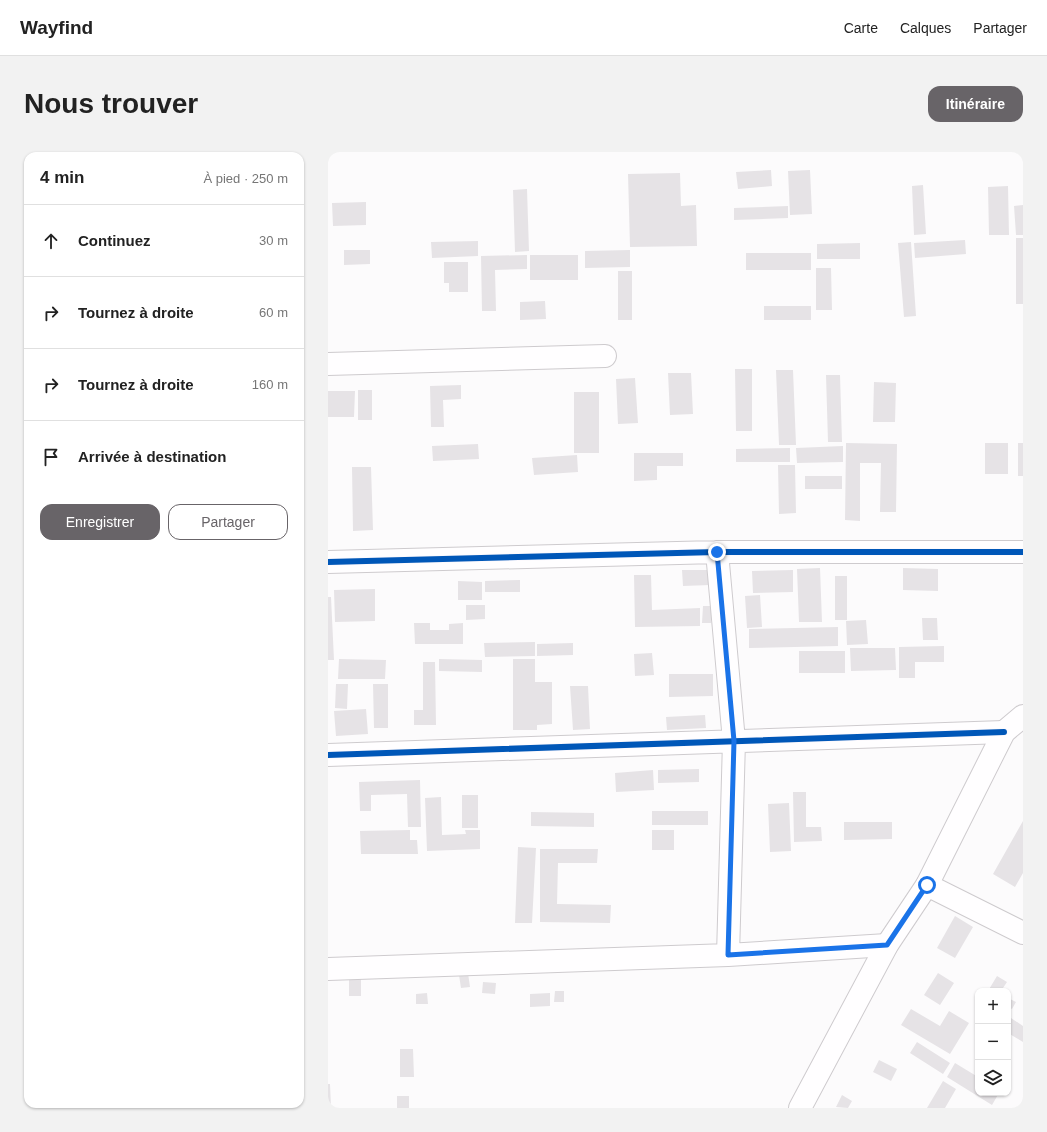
<!DOCTYPE html>
<html lang="fr">
<meta charset="utf-8">
<style>
body{margin:0;font-family:Arial,sans-serif;background:#f2f2f2;color:#222}
.controls{position:absolute;right:12px;bottom:12px;display:grid;overflow:hidden;border-radius:8px;box-shadow:0 1px 3px #0004}
.controls button{width:36px;height:36px;display:grid;place-items:center;padding:0;border:0;border-bottom:1px solid #e0e0e0;background:#fff;color:#222;font:20px sans-serif}
.stop{position:absolute;width:12px;height:12px;margin:-9px;border:3px solid #1a73e8;border-radius:50%;background:#fff}
.stop.end{background:#1a73e8;border-color:#fff;box-shadow:0 1px 4px #0008}
.list{margin:0;padding:0;list-style:none}
h2{display:flex;justify-content:space-between;align-items:center;height:52px;margin:0;padding:0 16px;font-size:17px}
h2 small{font-size:13px;font-weight:400;color:#767676}
.list li{display:grid;grid-template-columns:26px 1fr auto;gap:12px;align-items:center;box-sizing:border-box;height:72px;padding:0 16px;border-top:1px solid #e0e0e0}
.list b{display:block;font-size:15px;white-space:nowrap}
.list em{font-size:13px;font-style:normal;color:#767676}
.actions{display:flex;gap:8px;padding:12px 16px}
.actions a{flex:1;padding:9px 0;border:1px solid #686468;border-radius:12px;text-align:center;font-size:14px;color:#686468}
.actions .main{background:#686468;color:#fff}
.icon{flex:none;width:22px;height:22px;fill:none;stroke:currentColor;stroke-width:2;stroke-linecap:round;stroke-linejoin:round}
.map{position:relative;flex:none;width:695px;height:956px;overflow:hidden;border-radius:12px}
header{display:flex;align-items:center;gap:24px;box-sizing:border-box;height:56px;padding:0 20px;background:#fff;border-bottom:1px solid #e0e0e0}
header strong{font-size:19px}
nav{display:flex;gap:22px;margin-inline-start:auto;font-size:14px}
.intro{display:flex;align-items:center;justify-content:space-between;box-sizing:border-box;height:96px;padding:0 24px}
h1{margin:0;font-size:28px}
.button{padding:10px 18px;border-radius:12px;background:#686468;color:#fff;font-size:14px;font-weight:700}
main{display:flex;gap:24px;padding:0 24px}
aside{flex:1;background:#fff;border-radius:12px;box-shadow:0 1px 3px #0004}
.map>svg:first-child{display:block}
.building{fill:#e6e3e6}
.lines{fill:none;stroke-linecap:round;stroke-linejoin:round}
.minor-casing{stroke:#cecbce;stroke-width:24}
.major-casing{stroke:#cecbce;stroke-width:24}
.minor{stroke:#fffeff;stroke-width:22}
.major{stroke:#fffeff;stroke-width:22}
.cycleway-casing{stroke:#fdfafd;stroke-width:8}
.cycleway{stroke:#0057b8;stroke-width:6}
.route{stroke:#1a73e8;stroke-width:5}
</style>
<header>
<strong>Wayfind</strong>
<nav><a>Carte</a><a>Calques</a><a>Partager</a></nav>
</header>
<div class="intro"><h1>Nous trouver</h1><a class="button">Itinéraire</a></div>
<main>
<aside>
<h2>4 min<small>À pied · 250 m</small></h2>
<ul class="list">
<li><svg class="icon" aria-label="ahead" viewBox="0 0 24 24"><path d="M12 20V5M6 11l6-6 6 6"/></svg><div><b>Continuez</b></div><em>30 m</em></li>
<li><svg class="icon" aria-label="right" viewBox="0 0 24 24"><path d="M7 20v-9h11M14 6l5 5-5 5"/></svg><div><b>Tournez à droite</b></div><em>60 m</em></li>
<li><svg class="icon" aria-label="right" viewBox="0 0 24 24"><path d="M7 20v-9h11M14 6l5 5-5 5"/></svg><div><b>Tournez à droite</b></div><em>160 m</em></li>
<li><svg class="icon" aria-label="arrive" viewBox="0 0 24 24"><path d="M6 21V4h12l-3 4 3 4H6"/></svg><div><b>Arrivée à destination</b></div></li>
</ul>
<div class="actions"><a class="main">Enregistrer</a><a>Partager</a></div>
</aside>
<div class="map">
<svg width="695" height="956" viewBox="0 0 695 956">
<rect width="100%" height="100%" fill="#fcfbfc"/>
<path class="building" d="M443,18L444,34L410,37L408,20Z
M482,18L484,62L462,63L460,19Z
M352,21L353,54L368,53L369,94L302,95L300,22Z
M595,33L598,82L586,83L584,34Z
M680,34L681,83H661L660,35Z
M199,37L201,99L187,100L185,38Z
M38,50V73L5,74L4,51Z
M695,53V83H688L686,54Z
M460,54V66L406,68V56Z
M688,86H695V152H688Z
M637,88L638,102L587,106L586,91Z
M150,89V104L104,106L103,90Z
M583,90L588,164L576,165L570,91Z
M532,91V107H489V92Z
M16,98H42V112L16,113Z
M302,98V115L257,116V99Z
M418,101H483V118H418Z
M199,103V117L167,118L168,159H154L153,104Z
M202,103H250V128H202Z
M116,110H140V140H121V131H116Z
M488,116H503L504,158H488Z
M290,119H304V168H290Z
M217,149L218,167L192,168V150Z
M436,154H483V168H436Z
M407,217H424V279H408Z
M448,218H465L468,293H451Z
M340,221H363L365,262L342,263Z
M498,223H512L514,290H500Z
M307,226L310,271L290,272L288,227Z
M546,230L568,231L567,270H545Z
M133,233V247L115,248L116,275H103L102,234Z
M30,238H44V268H30Z
M0,239H27L26,265H0Z
M246,240H271V301H246Z
M518,291L569,292L568,360H552L553,311H532V369L517,368Z
M657,291H680V322H657Z
M690,291H695V324H690Z
M150,292L151,307L105,309L104,294Z
M515,294V310L469,311L468,296Z
M462,296V310H408V297Z
M306,301H355V314H329V328L306,329Z
M249,303L250,320L206,323L204,306Z
M450,313H467L468,361L451,362Z
M24,315H43L45,378L25,379Z
M477,324H514V337H477Z
M492,416L494,470H471L469,417Z
M575,416L610,417V439L575,438Z
M354,418H382V433L355,434Z
M465,418V440L425,441L424,419Z
M306,423H323L324,458L372,456V474L307,475Z
M507,424H519V468H507Z
M192,428V440H157V429Z
M130,429L154,430V448H130Z
M47,437V469L7,470L6,438Z
M432,443L434,475L419,476L417,444Z
M0,445H3L6,508H0Z
M138,453H157V467L138,468Z
M375,454H383V471H374Z
M594,466H609L610,488H595Z
M538,468L540,492L519,493L518,469Z
M86,471H102V478H121V472L135,471V492H87Z
M510,475V494L421,496V477Z
M207,490V504L157,505L156,491Z
M245,491V503L209,504V492Z
M616,494V510H587V526H571V495Z
M522,496H567L568,518L523,519Z
M471,499H517V521H471Z
M324,501L326,523L307,524L306,502Z
M11,507L58,508L57,527H10Z
M111,507L154,508V520L111,519Z
M185,507H207V530H224V572L209,573V578H185Z
M95,510H107L108,573H86V558H95Z
M341,522H385V544L341,545Z
M8,532H20L19,557L7,556Z
M45,532H60V576H46Z
M242,534H260L262,577L245,578Z
M38,557L40,582L8,584L6,559Z
M377,563L378,576L339,578L338,565Z
M371,617V630L330,631V618Z
M325,618L326,638L288,640L287,621Z
M92,628L93,675H80L79,642L43,643V659H32L31,630Z
M465,640H478V675H493L494,689L466,690Z
M134,643H150V676H134Z
M113,645L114,683L138,682L137,678H152V697L99,699L97,646Z
M461,651L463,699L442,700L440,652Z
M324,659H380V673H324Z
M203,660L266,661V675L203,674Z
M695,669V721L687,735L665,722Z
M516,670H564V687L516,688Z
M82,678V688H89L90,702H33L32,679Z
M324,678H346V698H324Z
M190,695L208,696L204,771H187Z
M212,697H270L269,711H230L229,752L283,753L282,771L212,770Z
M627,764L645,775L627,806L609,796Z
M140,821L142,835L133,836L131,823Z
M610,821L626,831L612,853L596,843Z
M669,824L679,830L673,839H660Z
M21,827H33V844H21Z
M155,830L168,831L167,842L154,841Z
M227,839H236V850H226Z
M99,841L100,852H88V842Z
M222,841V854L202,855V842Z
M680,846L688,850L684,857L680,855Z
M583,857L612,874L621,859L641,871L622,902L573,873Z
M680,864L695,874V890L680,881Z
M589,890L622,911L615,922L582,901Z
M72,897H85L86,925H72Z
M551,908L569,917L563,929L545,920Z
M627,911L650,925V941H671L664,953L619,925Z
M615,929L628,937L617,956H599Z
M0,932H2L3,955H0Z
M514,943L524,949L520,956L508,955Z
M69,944H81V956H69Z"/>
<g class="lines">
<g class="minor-casing">
<path id="minor" d="M0,212L277,204
M389,400L406,589L400,803
M0,410L389,400H695
M0,603L676,580
M599,733L695,781
M0,817L400,803L559,793"/>
</g>
<g class="major-casing">
<path id="major" d="M472,956L559,793L599,733L676,580L695,564"/>
</g>
<use href="#minor" class="minor"/>
<use href="#major" class="major"/>
<g class="cycleway-casing">
<path id="cycleway" d="M0,410L389,400H695
M0,603L676,580"/>
</g>
<use href="#cycleway" class="cycleway"/>
</g>
<g class="lines">
<path class="route" d="M389,400L406,589L400,803L559,793L599,733"/>
</g>
</svg>
<div class="controls">
<button>+</button>
<button>−</button>
<button><svg class="icon" aria-label="layers" viewBox="0 0 24 24"><path d="M12 4l9 5-9 5-9-5zM3 14l9 5 9-5"/></svg></button>
</div>
<div class="stop" style="left:599px;top:733px"></div>
<div class="stop end" style="left:389px;top:400px"></div>
</div>
</main>
